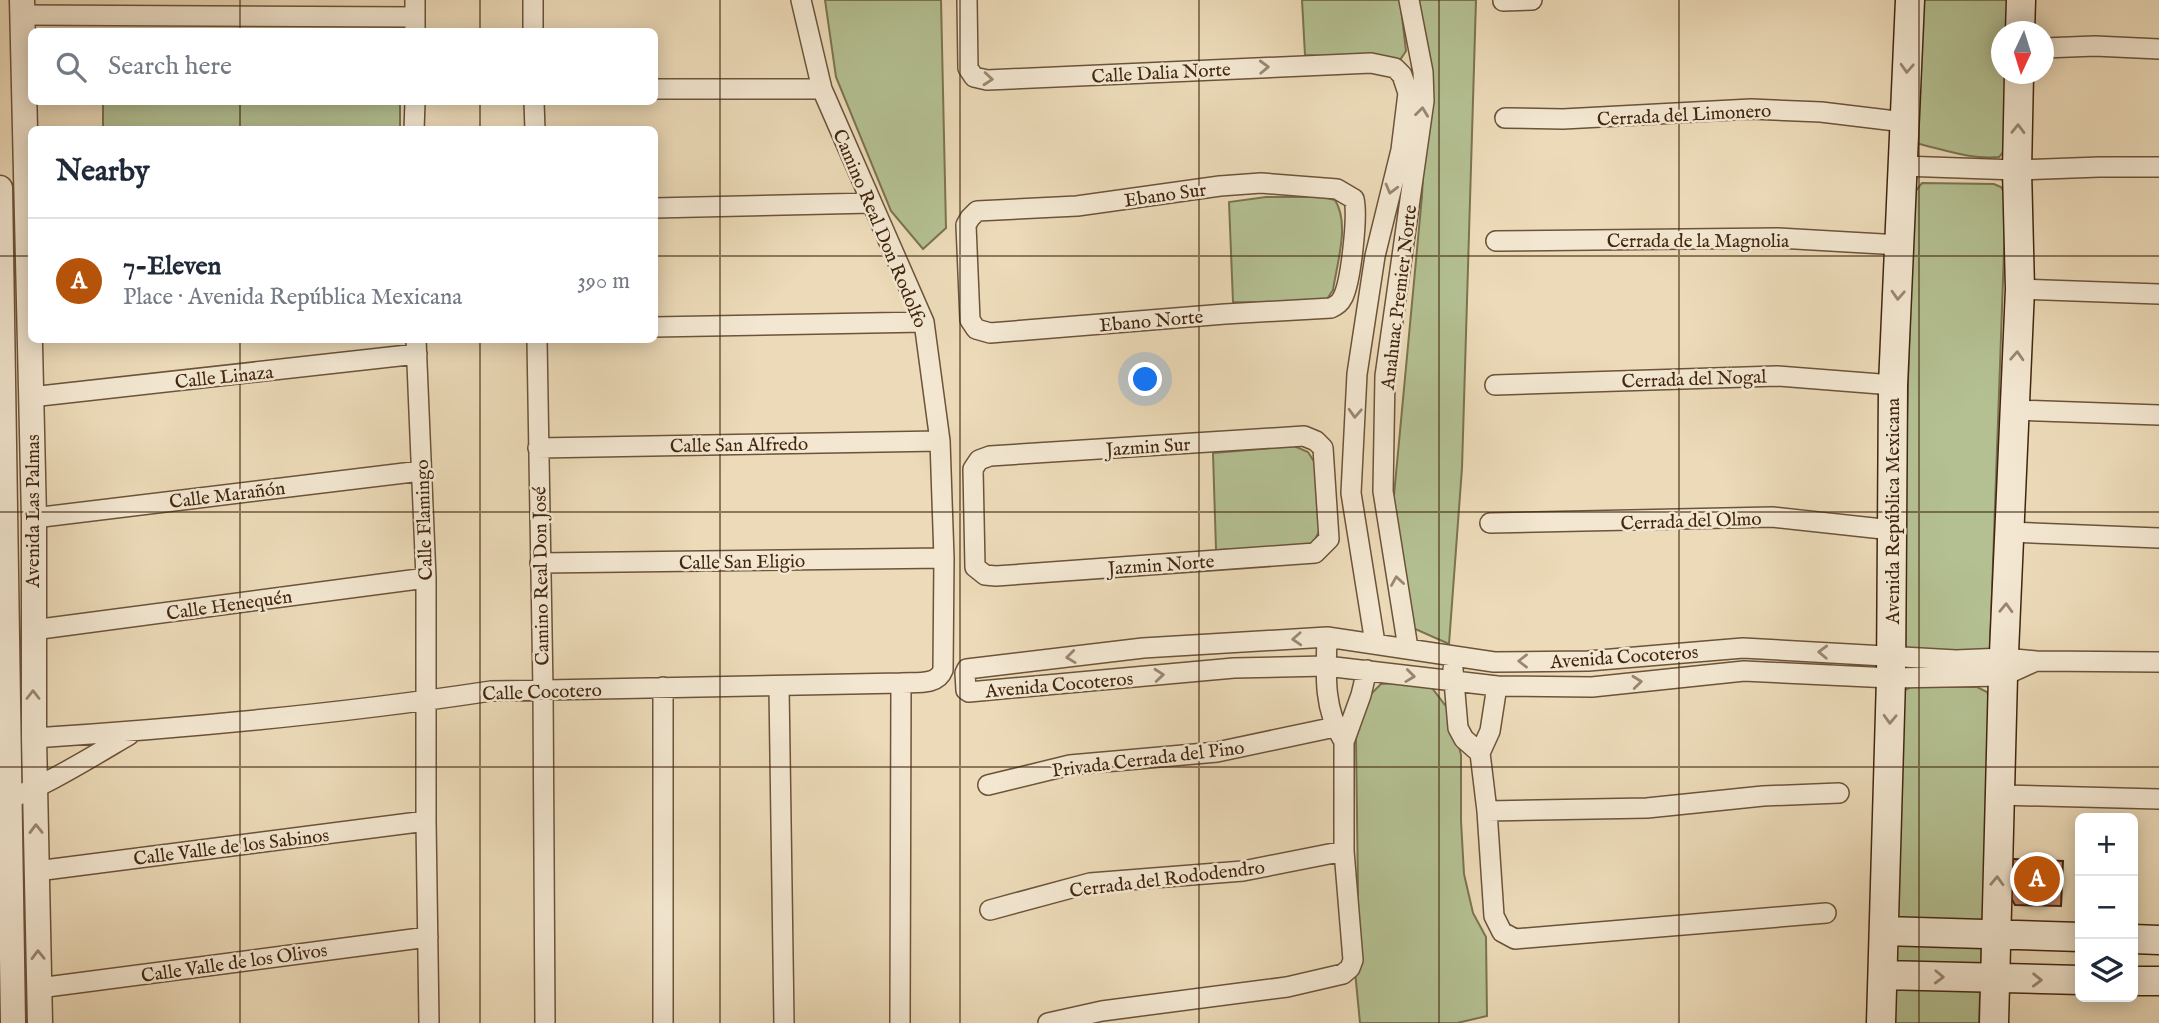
<!DOCTYPE html>
<meta charset="utf-8">
<style>
body{margin:0;font-family:"IM FELL English",serif;background:#f2f2f3;color:#1f2937}
.controls{position:absolute;right:21px;bottom:21px;display:grid;overflow:hidden;border-radius:10px;box-shadow:0 4px 18px #0003}
.controls button{width:63px;height:63px;display:grid;place-items:center;padding:0;border:0;border-bottom:2px solid #e0e1e3;background:#fff;color:#1f2937;font:35px sans-serif}
.compass{position:absolute;left:1991px;top:21px;width:63px;height:63px;border-radius:50%;background:#fff;box-shadow:0 4px 18px #0003;rotate:184deg}
.you{position:absolute;left:1146px;top:380px;width:24px;height:24px;margin:-18px;border:5px solid #fff;border-radius:50%;background:#1a73e8;box-shadow:0 0 0 10px #1a73e833}
.badge{display:grid;place-items:center;width:46px;height:46px;border-radius:50%;background:#b45309;color:#fff;font-size:23px;font-weight:700}
.pin{position:absolute;translate:-50% -50%;border:4px solid #fff;box-shadow:0 2px 7px #0006}
.list{margin:0;padding:0;list-style:none}
h2{display:flex;justify-content:space-between;align-items:center;height:91px;margin:0;padding:0 28px;font-size:30px}
h2 small{font-size:23px;font-weight:400;color:#747a83}
.list li{display:grid;grid-template-columns:46px 1fr auto;gap:21px;align-items:center;box-sizing:border-box;height:126px;padding:0 28px;border-top:2px solid #e0e1e3}
.list b{display:block;font-size:26px;white-space:nowrap}
.list p{margin:0;font-size:23px;white-space:nowrap;color:#747a83}
.list em{font-size:23px;font-style:normal;color:#747a83}
.icon{flex:none;width:38px;height:38px;fill:none;stroke:currentColor;stroke-width:2;stroke-linecap:round;stroke-linejoin:round}
.map{position:relative;flex:none;width:2159px;height:1023px;overflow:hidden}
.search{position:absolute;background:#fff;box-shadow:0 4px 18px #0003;left:28px;top:28px;width:630px;height:77px;display:flex;align-items:center;gap:18px;box-sizing:border-box;padding:0 24px;border-radius:10px;color:#747a83;font-size:26px}
.panel{position:absolute;background:#fff;box-shadow:0 4px 18px #0003;left:28px;top:126px;width:630px;height:217px;border-radius:10px}
.map>svg:first-child{display:block}
.green{fill:#b4c092;stroke:#7b7350;stroke-width:2}
.building{fill:#d2886f;stroke:#42260f;stroke-width:2}
.lines{fill:none;stroke-linecap:round;stroke-linejoin:round}
.minor-casing{stroke:#6c5339;stroke-width:22}
.tertiary-casing{stroke:#6c5339;stroke-width:27}
.secondary-casing{stroke:#42260f;stroke-width:31}
.minor{stroke:#f3e7d1;stroke-width:19}
.tertiary{stroke:#f3e7d1;stroke-width:24}
.secondary{stroke:#f3e7d1;stroke-width:28}
.oneway{stroke:#9a8670}
.grid{fill:none;stroke:#42260f;stroke-width:2;stroke-opacity:0.55}
.labels{text-anchor:middle;stroke-width:5;stroke-linejoin:round;paint-order:stroke}
.street-label{font-size:19px;fill:#42260f;stroke:#f3e7d1}
</style>
<div class="map">
<svg width="2159" height="1023" viewBox="0 0 2159 1023">
<rect width="100%" height="100%" fill="#ecdab8"/>
<filter id="stains"><feTurbulence type="fractalNoise" baseFrequency=".00286" numOctaves="4"/><feColorMatrix values="0 0 0 0 .2 0 0 0 0 .09 0 0 0 0 .02 0 0 0 .5 -.17"/></filter>
<radialGradient id="worn" r=".72"><stop offset=".6" stop-color="#630" stop-opacity="0"/><stop offset="1" stop-color="#630" stop-opacity=".3"/></radialGradient>
<path class="green" d="M825,0H941L946,228L923,249L891,211L836,77Z
M1302,0H1400L1406,51L1400,60L1305,55Z
M1418,0H1476L1462,468L1449,644L1413,628L1392,517L1422,196L1428,62Z
M1921,0H2008V31L2002,32V74H2007L2006,149L1999,157C1971,160 1942,149 1915,143Z
M103,102H400V129H103Z
M1922,183L1994,184L2001,187L2006,195L1990,648L1980,657L1901,647L1913,194Z
M1266,197H1323L1335,200C1350,224 1337,263 1333,290L1327,299L1315,303L1233,302L1229,202Z
M1294,446L1308,452L1315,463L1320,530L1313,543L1297,547L1216,550L1213,453Z
M1394,683L1432,688L1451,713L1461,755V821L1464,874L1473,913L1486,937L1487,1016L1457,1023H1360L1355,971L1358,891L1356,739L1366,699L1381,684Z
M1911,687H1977L1987,692L1990,701L1979,1023H1887L1901,692Z"/>
<path class="building" d="M2013,859L2063,861L2061,906L2015,905L2010,896Z"/>
<g class="lines">
<g class="minor-casing">
<path id="minor" d="M415,0V32
M533,0V32
M967,0L968,68L974,77L987,80L1371,63L1395,68L1402,75L1408,93L1401,150L1375,256L1357,374L1351,493L1375,643
M1503,1L1532,0
M23,15L415,17
M2044,48L2095,46L2159,49
M654,89H822
M534,102L535,130
M1505,118L1563,119L1751,109L1821,112L1904,122
M414,130L415,102
M1902,166L2017,170L2099,167H2159
M1261,183L1337,189L1354,199C1358,216 1351,281 1343,297C1340,303 1337,305 1331,308L1225,314L990,333L976,329L970,320L966,225L970,218L977,211L1077,206L1220,186Z
M654,208L871,203
M1496,241L1778,238L1900,245
M2020,289L2159,294
M654,327L924,322
M416,340L426,578V821L429,1023
M537,340L543,690L545,1023
M1495,385L1777,376L1893,385
M31,397L417,354
M2014,410L2159,415
M1304,436L1316,441L1323,448L1329,539L1315,553L996,576L985,575L975,567L973,469L979,460L990,456Z
M538,448L940,441
M34,518L421,471
M1490,523L1772,517L1892,530
M2009,532L2159,538
M540,563L944,558
M33,630L426,578
M1327,637C1326,672 1323,707 1342,738
M1408,648L1383,491L1385,376L1424,101L1423,72L1409,0
M2036,661L2003,676L1891,678L1744,671L1592,687L1497,686L1326,666L1234,668L969,692L966,690L965,673L967,669L1143,648L1327,637L1494,662L1588,661L1743,648L1956,660L2004,658L2036,661L2159,662
M1453,669L1458,728L1464,739L1480,753
M1497,686L1490,731L1480,753L1487,811L1494,916L1502,932L1515,939L1826,913
M663,687V1023
M779,687L784,1023
M34,738C186,728 340,714 491,691L901,683C916,682 937,686 943,670L944,558L940,441L924,322L822,89L801,0
M988,785L1070,765L1217,752L1335,727L1350,726
M1999,795L2159,799
M0,800C25,799 103,750 129,735
M1487,811L1647,808L1763,796L1839,793
M37,871L426,821
M990,910L1090,883L1243,871L1344,851
M39,988L428,937
M900,1023L901,683
M1048,1023L1102,1011L1287,987L1343,974L1350,968L1353,960L1344,851V742L1361,695L1367,670"/>
</g>
<g class="tertiary-casing">
<path id="tertiary" d="M22,0L34,518V738L40,1023
M0,188L13,1023"/>
</g>
<g class="secondary-casing">
<path id="secondary" d="M2020,32L2021,0
M1884,931L2080,937
M2133,939L2159,940
M1883,975L2080,980
M2133,981H2159
M1881,1023L1891,678L1893,385L1910,0
M1994,1023L2003,676L2020,289L2017,170L2019,74"/>
</g>
<use href="#minor" class="minor"/>
<use href="#tertiary" class="tertiary"/>
<use href="#secondary" class="secondary"/>
</g>
<defs><path id="oneway-chevron" d="M-2-3.5L2.5 0L-2 3.5" fill="none" stroke-width="1.6" stroke-linecap="round" stroke-linejoin="round" transform="scale(1.75)"/></defs>
<g class="oneway">
<use href="#oneway-chevron" transform="translate(1264 67) rotate(-2)"/>
<use href="#oneway-chevron" transform="translate(1907 68) rotate(93)"/>
<use href="#oneway-chevron" transform="translate(988 79) rotate(5)"/>
<use href="#oneway-chevron" transform="translate(1422 112) rotate(-83)"/>
<use href="#oneway-chevron" transform="translate(2018 129) rotate(-89)"/>
<use href="#oneway-chevron" transform="translate(1391 189) rotate(105)"/>
<use href="#oneway-chevron" transform="translate(1898 295) rotate(93)"/>
<use href="#oneway-chevron" transform="translate(2017 356) rotate(-87)"/>
<use href="#oneway-chevron" transform="translate(1355 413) rotate(93)"/>
<use href="#oneway-chevron" transform="translate(1397 581) rotate(-99)"/>
<use href="#oneway-chevron" transform="translate(2006 608) rotate(-88)"/>
<use href="#oneway-chevron" transform="translate(1297 639) rotate(177)"/>
<use href="#oneway-chevron" transform="translate(1823 652) rotate(-178)"/>
<use href="#oneway-chevron" transform="translate(1071 657) rotate(173)"/>
<use href="#oneway-chevron" transform="translate(1523 661) rotate(180)"/>
<use href="#oneway-chevron" transform="translate(1159 675) rotate(-5)"/>
<use href="#oneway-chevron" transform="translate(1410 676) rotate(7)"/>
<use href="#oneway-chevron" transform="translate(1637 682) rotate(-6)"/>
<use href="#oneway-chevron" transform="translate(33 695) rotate(-90)"/>
<use href="#oneway-chevron" transform="translate(1890 719) rotate(92)"/>
<use href="#oneway-chevron" transform="translate(36 829) rotate(-91)"/>
<use href="#oneway-chevron" transform="translate(1997 881) rotate(-88)"/>
<use href="#oneway-chevron" transform="translate(38 955) rotate(-91)"/>
<use href="#oneway-chevron" transform="translate(1939 977) rotate(2)"/>
<use href="#oneway-chevron" transform="translate(2037 980) rotate(1)"/>
</g>
<path class="grid" d="M240,0V32M480,0V32M720,0V1023M960,0V1023M1199,0V1023M1439,0V1023M1679,0V1023M1919,0V1023M240,102V130M480,102V130M0,256H32M654,256H2159M240,340V1023M480,340V1023M0,512H2159M0,767H2159"/>
<g class="labels">
<g class="street-label">
<text transform="translate(1161 72) rotate(-3)" y="7">Calle Dalia Norte</text>
<text transform="translate(1684 114) rotate(-3)" y="7">Cerrada del Limonero</text>
<text transform="translate(1165 194) rotate(-8)" y="7">Ebano Sur</text>
<text transform="translate(881 228) rotate(67)" y="7">Camino Real Don Rodolfo</text>
<text x="1698" y="247">Cerrada de la Magnolia</text>
<text transform="translate(1398 297) rotate(-83)" y="7">Anahuac Premier Norte</text>
<text transform="translate(1151 320) rotate(-5)" y="7">Ebano Norte</text>
<text transform="translate(224 376) rotate(-6)" y="7">Calle Linaza</text>
<text transform="translate(1694 378) rotate(-2)" y="7">Cerrada del Nogal</text>
<text transform="translate(739 444) rotate(-1)" y="7">Calle San Alfredo</text>
<text transform="translate(1148 446) rotate(-4)" y="7">Jazmin Sur</text>
<text transform="translate(227 494) rotate(-7)" y="7">Calle Marañón</text>
<text transform="translate(32 511) rotate(-90)" y="7">Avenida Las Palmas</text>
<text transform="translate(1892 511) rotate(-90)" y="7">Avenida República Mexicana</text>
<text transform="translate(423 520) rotate(-92)" y="7">Calle Flamingo</text>
<text transform="translate(1691 520) rotate(-2)" y="7">Cerrada del Olmo</text>
<text transform="translate(742 561) rotate(-1)" y="7">Calle San Eligio</text>
<text transform="translate(1161 564) rotate(-4)" y="7">Jazmin Norte</text>
<text transform="translate(540 576) rotate(-91)" y="7">Camino Real Don José</text>
<text transform="translate(229 604) rotate(-8)" y="7">Calle Henequén</text>
<text transform="translate(1624 656) rotate(-4)" y="7">Avenida Cocoteros</text>
<text transform="translate(1059 684) rotate(-5)" y="7">Avenida Cocoteros</text>
<text transform="translate(542 691) rotate(-2)" y="7">Calle Cocotero</text>
<text transform="translate(1148 758) rotate(-7)" y="7">Privada Cerrada del Pino</text>
<text transform="translate(231 846) rotate(-7)" y="7">Calle Valle de los Sabinos</text>
<text transform="translate(1167 878) rotate(-7)" y="7">Cerrada del Rododendro</text>
<text transform="translate(234 962) rotate(-8)" y="7">Calle Valle de los Olivos</text>
</g>
</g>
<rect width="100%" height="100%" filter="url(#stains)"/>
<rect width="100%" height="100%" fill="url(#worn)"/>
</svg>
<div class="controls">
<button>+</button>
<button>−</button>
<button><svg class="icon" aria-label="layers" viewBox="0 0 24 24"><path d="M12 4l9 5-9 5-9-5zM3 14l9 5 9-5"/></svg></button>
</div>
<svg class="compass" viewBox="-18 -18 36 36"><path d="M0-13l5 13h-10z" fill="#e53935"/><path d="M0 13l5-13h-10z" fill="#747a83"/></svg>
<div class="you"></div>
<div class="pin badge" style="left:2037px;top:879px">A</div>
<div class="search"><svg class="icon" aria-label="search" viewBox="0 0 24 24"><circle cx="10" cy="10" r="6"/><path d="M15 15l6 6"/></svg>Search here</div>
<section class="panel">
<h2>Nearby<small></small></h2>
<ul class="list">
<li><span class="badge">A</span><div><b>7-Eleven</b><p>Place · Avenida República Mexicana</p></div><em>390 m</em></li>
</ul>
</section>
</div>
